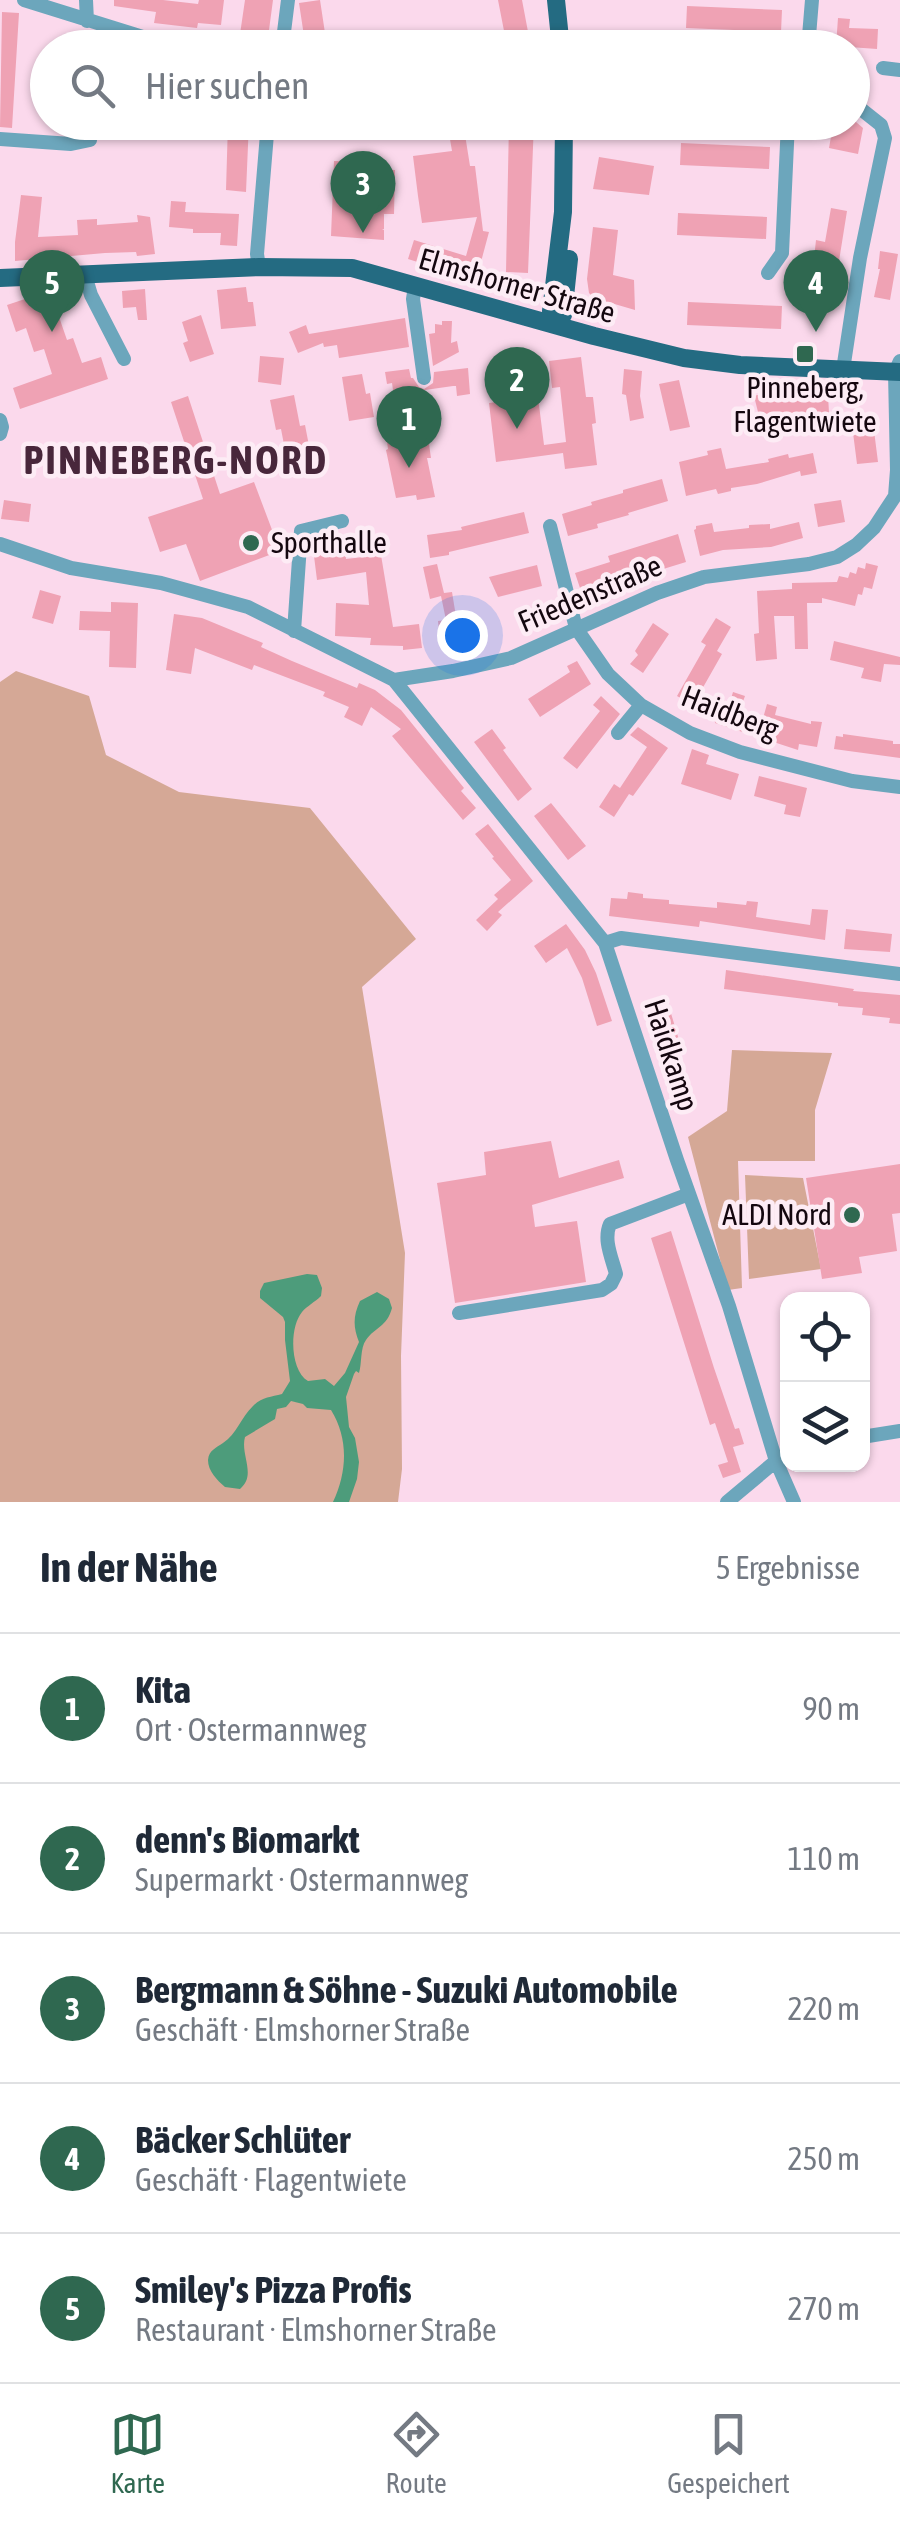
<!DOCTYPE html>
<html lang="de">
<meta charset="utf-8">
<style>
body{margin:0;font-family:"Asap Condensed",sans-serif;background:#f6f6f7;color:#1f2937}
.controls{position:absolute;right:30px;bottom:30px;display:grid;overflow:hidden;border-radius:20px;box-shadow:0 2px 8px #0004}
.controls button{width:90px;height:90px;display:grid;place-items:center;padding:0;border:0;border-bottom:2px solid #e0e1e3;background:#fff;color:#1f2937;font:50px sans-serif}
.you{position:absolute;left:462px;top:635px;width:35px;height:35px;margin:-25px;border:8px solid #fff;border-radius:50%;background:#1a73e8;box-shadow:0 0 0 15px #1a73e833}
.badge{display:grid;place-items:center;width:65px;height:65px;border-radius:50%;background:#2f6850;color:#fff;font-size:32px;font-weight:700}
.pin{position:absolute;translate:-50% -82px;filter:drop-shadow(0 2px 5px #0008)}
.pin::after{content:'';position:absolute;top:52px;width:35px;height:30px;background:inherit;clip-path:polygon(0 0,100% 0,50% 100%)}
.list{margin:0;padding:0;list-style:none}
h2{display:flex;justify-content:space-between;align-items:center;height:130px;margin:0;padding:0 40px;font-size:42px}
h2 small{font-size:32px;font-weight:400;color:#747a83}
.list li{display:grid;grid-template-columns:65px 1fr auto;gap:30px;align-items:center;box-sizing:border-box;height:150px;padding:0 40px;border-top:2px solid #e0e1e3}
.list b{display:block;font-size:38px;white-space:nowrap}
.list p{margin:0;font-size:32px;white-space:nowrap;color:#747a83}
.list em{font-size:32px;font-style:normal;color:#747a83}
.icon{flex:none;width:55px;height:55px;fill:none;stroke:currentColor;stroke-width:2;stroke-linecap:round;stroke-linejoin:round}
.map{position:relative;flex:none;width:900px;height:1502px;overflow:hidden}
.search{position:absolute;background:#fff;box-shadow:0 2px 8px #0004;left:30px;right:30px;top:30px;height:110px;display:flex;align-items:center;gap:25px;box-sizing:border-box;padding:0 35px;border-radius:55px;color:#747a83;font-size:38px}
.sheet{height:880px;background:#fff}
nav{display:flex;justify-content:space-around;align-items:center;box-sizing:border-box;height:140px;border-top:2px solid #e0e1e3;background:#fff;font-size:28px;color:#747a83}
nav a{display:grid;justify-items:center;gap:5px}
nav .on{color:#2f6850}
.map>svg:first-child{display:block}
.green{fill:#d5a896}
.water{fill:#4d9c7b}
.building{fill:#efa2b4}
.lines{fill:none;stroke-linecap:round;stroke-linejoin:round}
.minor{stroke:#6ca6bc;stroke-width:14}
.major{stroke:#246b82;stroke-width:18}
.poi-dot{fill:#2f6850;stroke:#fdecf5;stroke-width:4}
.labels{text-anchor:middle;stroke-width:9;stroke-linejoin:round;paint-order:stroke}
.street-label{font-size:30px;fill:#14070f;stroke:#fdecf5}
.poi-label{font-size:30px;fill:#14070f;stroke:#fdecf5}
.district-label{font-size:40px;font-weight:bold;letter-spacing:2.5px;fill:#48273b;stroke:#fdecf5}
</style>
<div class="map">
<svg width="900" height="1502" viewBox="0 0 900 1502">
<rect width="100%" height="100%" fill="#fbd9ec"/>
<path class="green" d="M16,671L89,696L106,755L179,792L310,808L416,939L362,987L405,1253L401,1356L402,1469L398,1502H0V682Z
M732,1050L832,1053L815,1110V1161H738L742,1288L728,1290L688,1137L727,1111Z
M745,1175L803,1178L821,1269L749,1279Z"/>
<path class="water" d="M307,1274L317,1275L322,1288L321,1296C315,1302 307,1306 302,1312C289,1328 290,1370 308,1381L325,1379L334,1386L345,1373L359,1342C353,1327 353,1316 360,1301L377,1292L389,1299L392,1308C387,1327 375,1327 366,1340C360,1348 362,1364 359,1373L356,1371L354,1374L346,1397L349,1427L355,1438L359,1462L357,1479L349,1502H333C347,1472 349,1439 331,1410L307,1408L303,1404L291,1401L286,1407L277,1409L275,1419L245,1437C240,1455 257,1475 240,1489L225,1487C217,1480 208,1471 208,1460C209,1450 216,1448 223,1443C237,1434 241,1417 253,1406C262,1397 271,1397 282,1394L290,1381L285,1340V1322L283,1317L260,1298V1291L264,1283Z"/>
<path class="building" d="M114,0H163L198,4L199,0H224L221,25L198,23L197,28L154,23L156,12L114,6Z
M245,0H273L267,45L239,41Z
M320,0L325,33L304,36L299,3Z
M498,0H522L529,37L506,41Z
M687,6L782,10L781,32L686,28Z
M2,12L19,13L12,128L0,127Z
M838,18L850,19L849,28L878,29L877,49L836,46Z
M228,122H249L246,192L226,190Z
M447,122H463L470,166H475L483,231L489,232L478,273L448,265L446,271L408,259L414,240L466,256L477,217L422,223L418,196L413,156L452,151Z
M509,122H534L528,273L506,272Z
M822,122H856L863,128L858,154L829,148L832,131Z
M681,143L770,147L769,169L680,165Z
M599,157L654,166L649,195L593,189Z
M334,161L372,162V169L395,170L394,214H384V229H382L384,230V240L331,236Z
M21,195L42,197L38,237L78,235L77,220L97,219V225L138,222L137,215L150,217L155,254L137,256L136,252L105,253L15,261V242Z
M171,201L186,202L185,212L239,214L237,246L220,245L221,233H193V229L169,227Z
M831,208L847,211L839,261L837,260L833,290L811,287L816,240L825,242Z
M678,213L767,217L766,239L677,235Z
M593,227L618,230L613,275L634,280L635,310L594,298L589,293L587,279Z
M880,251L898,254L890,300L874,297L880,269H878Z
M246,287L248,302H253L256,326L221,329L217,290Z
M145,289L147,320H138L136,307L123,308L122,291Z
M40,294L48,317L58,314L67,340L73,338L82,363L101,357L108,379L20,409L13,388L52,374L44,349L34,352L26,328L16,332L7,305Z
M688,302L782,306L781,329L687,325Z
M201,315L214,354L190,362L183,343L188,341L182,322Z
M405,318L409,347L339,358L337,345L324,347L323,343L298,353L289,332L306,325L309,334Z
M442,321H452L451,343L457,341L459,352L433,366L429,334L435,333V324L442,325Z
M260,356L284,358L281,385L258,382Z
M581,357L586,397H593L596,423L592,424L597,465L565,469L563,453L496,462L489,403L538,397L544,445L566,442L560,387L552,388L549,361Z
M468,368L470,394L457,396L456,386H453L418,391L421,413L412,414L416,445L429,444L431,458H427L435,497L417,500L416,495L396,498L386,450L388,449L386,434L399,432L392,383L387,384L385,372L409,369L411,378H413L419,387L424,389L433,383L434,372Z
M624,369L642,371L640,396L644,418L630,421L626,395L622,394Z
M362,374L366,394L370,393L374,417L349,421L342,377Z
M679,380L690,427L670,431L659,384Z
M773,391L775,399L828,395L829,413L780,416L783,427L763,432L754,396Z
M294,395L300,426L305,425L311,456L287,460L281,429L276,430L270,400Z
M188,396L220,494L254,482L280,551L200,581L186,544L160,552L148,517L203,499L171,402Z
M872,415L878,462L857,464L851,417Z
M721,448L726,469L769,462L768,459L788,454L789,458L813,453L817,473L801,476L800,471L757,484L731,488V491L718,494L716,489L686,496L679,462L708,455L707,451Z
M662,479L668,501L628,513L629,515L597,524L598,528L568,536L562,514L592,505L591,502L623,493V490Z
M4,500L31,504L29,522L1,519Z
M841,500L845,522L818,527L814,504Z
M524,512L529,533L449,552V555L430,558L427,535L462,530L461,527Z
M799,522L803,538L771,547L723,550L700,556L694,530L696,529V526L712,523L714,532L749,528V525L770,524V529Z
M678,534L686,562L582,594L575,573L610,562L608,556Z
M345,552L346,559L381,555L393,627L419,624L422,648L403,650V646L370,645L371,638L335,636L336,603L369,605L366,572L317,580L314,556Z
M866,563L878,566L872,589L864,587L862,595L858,594L855,606L822,598V603H807L808,649H795L794,616H774L777,659L756,661L754,634L759,633L757,591L792,589V583L837,582L839,576L848,578L850,572L856,574L858,567L865,569Z
M437,564L444,593L452,592L460,641L440,642L438,621L446,620L441,596L430,599L423,567Z
M537,565L542,586L498,597L489,577Z
M40,590L61,596L53,624L32,618Z
M111,602L138,603L136,668L109,667L110,631L79,630L80,611L111,612Z
M174,614L202,618L263,643L261,647L292,661L357,688L359,683L375,690L401,710L464,788L461,791L476,808L463,820L392,736L401,729L371,707L362,726L344,717L349,707L323,696L325,692L254,665L252,670L195,648L191,674L166,670Z
M716,618L731,627L717,651L722,654L693,705L677,696L706,645L701,642Z
M653,623L669,634L643,673L630,664L638,655L635,651Z
M834,641L900,657V665L884,664L881,682L861,678L864,668L830,660Z
M577,661L591,684L540,717L528,699L570,672L567,666Z
M733,692L745,696L738,715L762,722L767,704L777,707L775,715L811,724V721L822,722L817,747L799,744L798,750L715,723L721,706L728,709Z
M601,696L620,714L577,769L563,758L600,711L593,705Z
M638,727L668,748L633,796L629,794L614,817L599,807L614,784L620,788L647,747L630,735Z
M492,729L506,748L503,750L532,789L518,801L474,742Z
M843,734L893,741V744H900V758L834,749L836,736L843,737Z
M692,749L709,755L706,764L739,774L731,800L681,784Z
M759,776L807,788L800,817L784,814L786,805L754,796Z
M551,803L586,846L568,860L534,816Z
M488,824L533,881L498,912L502,915L487,931L476,920L498,899L494,895L511,880L492,858L494,857L475,834Z
M628,892L643,894V898L669,900V904L717,908V902L746,905L747,901L758,902L756,917L810,925L812,909L828,910L825,940L700,921L699,927L609,916L611,898L627,899Z
M566,924L585,950L596,973L612,1021L597,1026L582,978L567,948L546,963L534,946Z
M846,929L892,934L890,952L844,949Z
M726,970L854,989L853,991L900,995V1024L889,1023L890,1018L862,1015L863,1008L838,1006V1003L724,989Z
M667,1000L682,1050L670,1054L655,1004Z
M551,1141L559,1178L619,1160L624,1178L532,1205L535,1227L577,1221L586,1282L455,1303L437,1183L486,1175L484,1152Z
M900,1164V1213L892,1214L897,1251L859,1257L862,1273L822,1279L806,1178Z
M671,1231L714,1368L735,1429L739,1428L744,1444L733,1447L741,1472L723,1478L718,1465L728,1462L715,1423L710,1425L651,1238Z"/>
<g class="lines">
<path class="minor" d="M24,0L178,48
M86,0L87,21
M282,48L288,0
M808,48L812,0
M883,68L900,70
M0,139L71,144L90,140
M259,267L257,254L268,122
M768,273L782,253L788,122
M85,275L91,295L124,359
M415,286L413,299L424,378
M843,370L860,258L885,138L881,125L852,102
M0,420L2,427L0,434
M550,526L576,628L608,674L641,705L690,733L740,752L852,781L900,787
M0,544L71,568L161,583L248,607L394,680L453,671L511,658L657,593L704,577L809,564L837,557L856,545L874,528L895,496L897,470L895,372L900,361
M294,631L301,531L342,521
M394,680L605,943L677,1160L729,1306L776,1461L794,1502
M618,733L641,705
M605,943L621,938L900,974
M459,1313L602,1290L611,1284L616,1274C612,1258 603,1240 610,1224L689,1194
M862,1437L900,1431
M727,1502L776,1461L788,1456"/>
<path class="major" d="M556,0L561,48
M0,278L259,267L352,268L594,336L684,358L740,365L900,372
M555,325L551,311L563,212L564,122
M555,325L563,315L569,259"/>
</g>
<g class="poi-dot">
<rect x="795" y="344" width="20" height="20" rx="5"/>
<circle cx="251" cy="543" r="10"/>
<circle cx="852" cy="1215" r="10"/>
</g>
<g class="labels">
<g class="street-label">
<text transform="translate(517 286) rotate(16)" y="10">Elmshorner Straße</text>
<text transform="translate(590 594) rotate(-23)" y="10">Friedenstraße</text>
<text transform="translate(730 713) rotate(21)" y="10">Haidberg</text>
<text transform="translate(671 1055) rotate(72)" y="10">Haidkamp</text>
</g>
<g class="poi-label">
<text x="805" y="398">Pinneberg,<tspan x="805" dy="34">Flagentwiete</tspan></text>
<text x="271" y="553" text-anchor="start">Sporthalle</text>
<text x="832" y="1225" text-anchor="end">ALDI Nord</text>
</g>
<g class="district-label">
<text x="176" y="474">PINNEBERG-NORD</text>
</g>
</g>
</svg>
<div class="controls">
<button><svg class="icon" aria-label="locate" viewBox="0 0 24 24"><circle cx="12" cy="12" r="6"/><path d="M12 2v4M12 18v4M2 12h4M18 12h4"/></svg></button>
<button><svg class="icon" aria-label="layers" viewBox="0 0 24 24"><path d="M12 4l9 5-9 5-9-5zM3 14l9 5 9-5"/></svg></button>
</div>
<div class="you"></div>
<div class="pin badge" style="left:409px;top:468px">1</div>
<div class="pin badge" style="left:517px;top:429px">2</div>
<div class="pin badge" style="left:363px;top:233px">3</div>
<div class="pin badge" style="left:816px;top:332px">4</div>
<div class="pin badge" style="left:52px;top:332px">5</div>
<div class="search"><svg class="icon" aria-label="search" viewBox="0 0 24 24"><circle cx="10" cy="10" r="6"/><path d="M15 15l6 6"/></svg>Hier suchen</div>
</div>
<section class="sheet">
<h2>In der Nähe<small>5 Ergebnisse</small></h2>
<ul class="list">
<li><span class="badge">1</span><div><b>Kita</b><p>Ort · Ostermannweg</p></div><em>90 m</em></li>
<li><span class="badge">2</span><div><b>denn's Biomarkt</b><p>Supermarkt · Ostermannweg</p></div><em>110 m</em></li>
<li><span class="badge">3</span><div><b>Bergmann &amp; Söhne - Suzuki Automobile</b><p>Geschäft · Elmshorner Straße</p></div><em>220 m</em></li>
<li><span class="badge">4</span><div><b>Bäcker Schlüter</b><p>Geschäft · Flagentwiete</p></div><em>250 m</em></li>
<li><span class="badge">5</span><div><b>Smiley's Pizza Profis</b><p>Restaurant · Elmshorner Straße</p></div><em>270 m</em></li>
</ul>
</section>
<nav>
<a class="on"><svg class="icon" aria-label="map" viewBox="0 0 24 24"><path d="M3 6l6-2 6 2 6-2v14l-6 2-6-2-6 2zM9 4v14M15 6v14"/></svg>Karte</a>
<a><svg class="icon" aria-label="directions" viewBox="0 0 24 24"><path d="M12 3l9 9-9 9-9-9zM9 14v-3h6M13 9l2 2-2 2"/></svg>Route</a>
<a><svg class="icon" aria-label="saved" viewBox="0 0 24 24"><path d="M7 4h10v16l-5-4-5 4z"/></svg>Gespeichert</a>
</nav>
